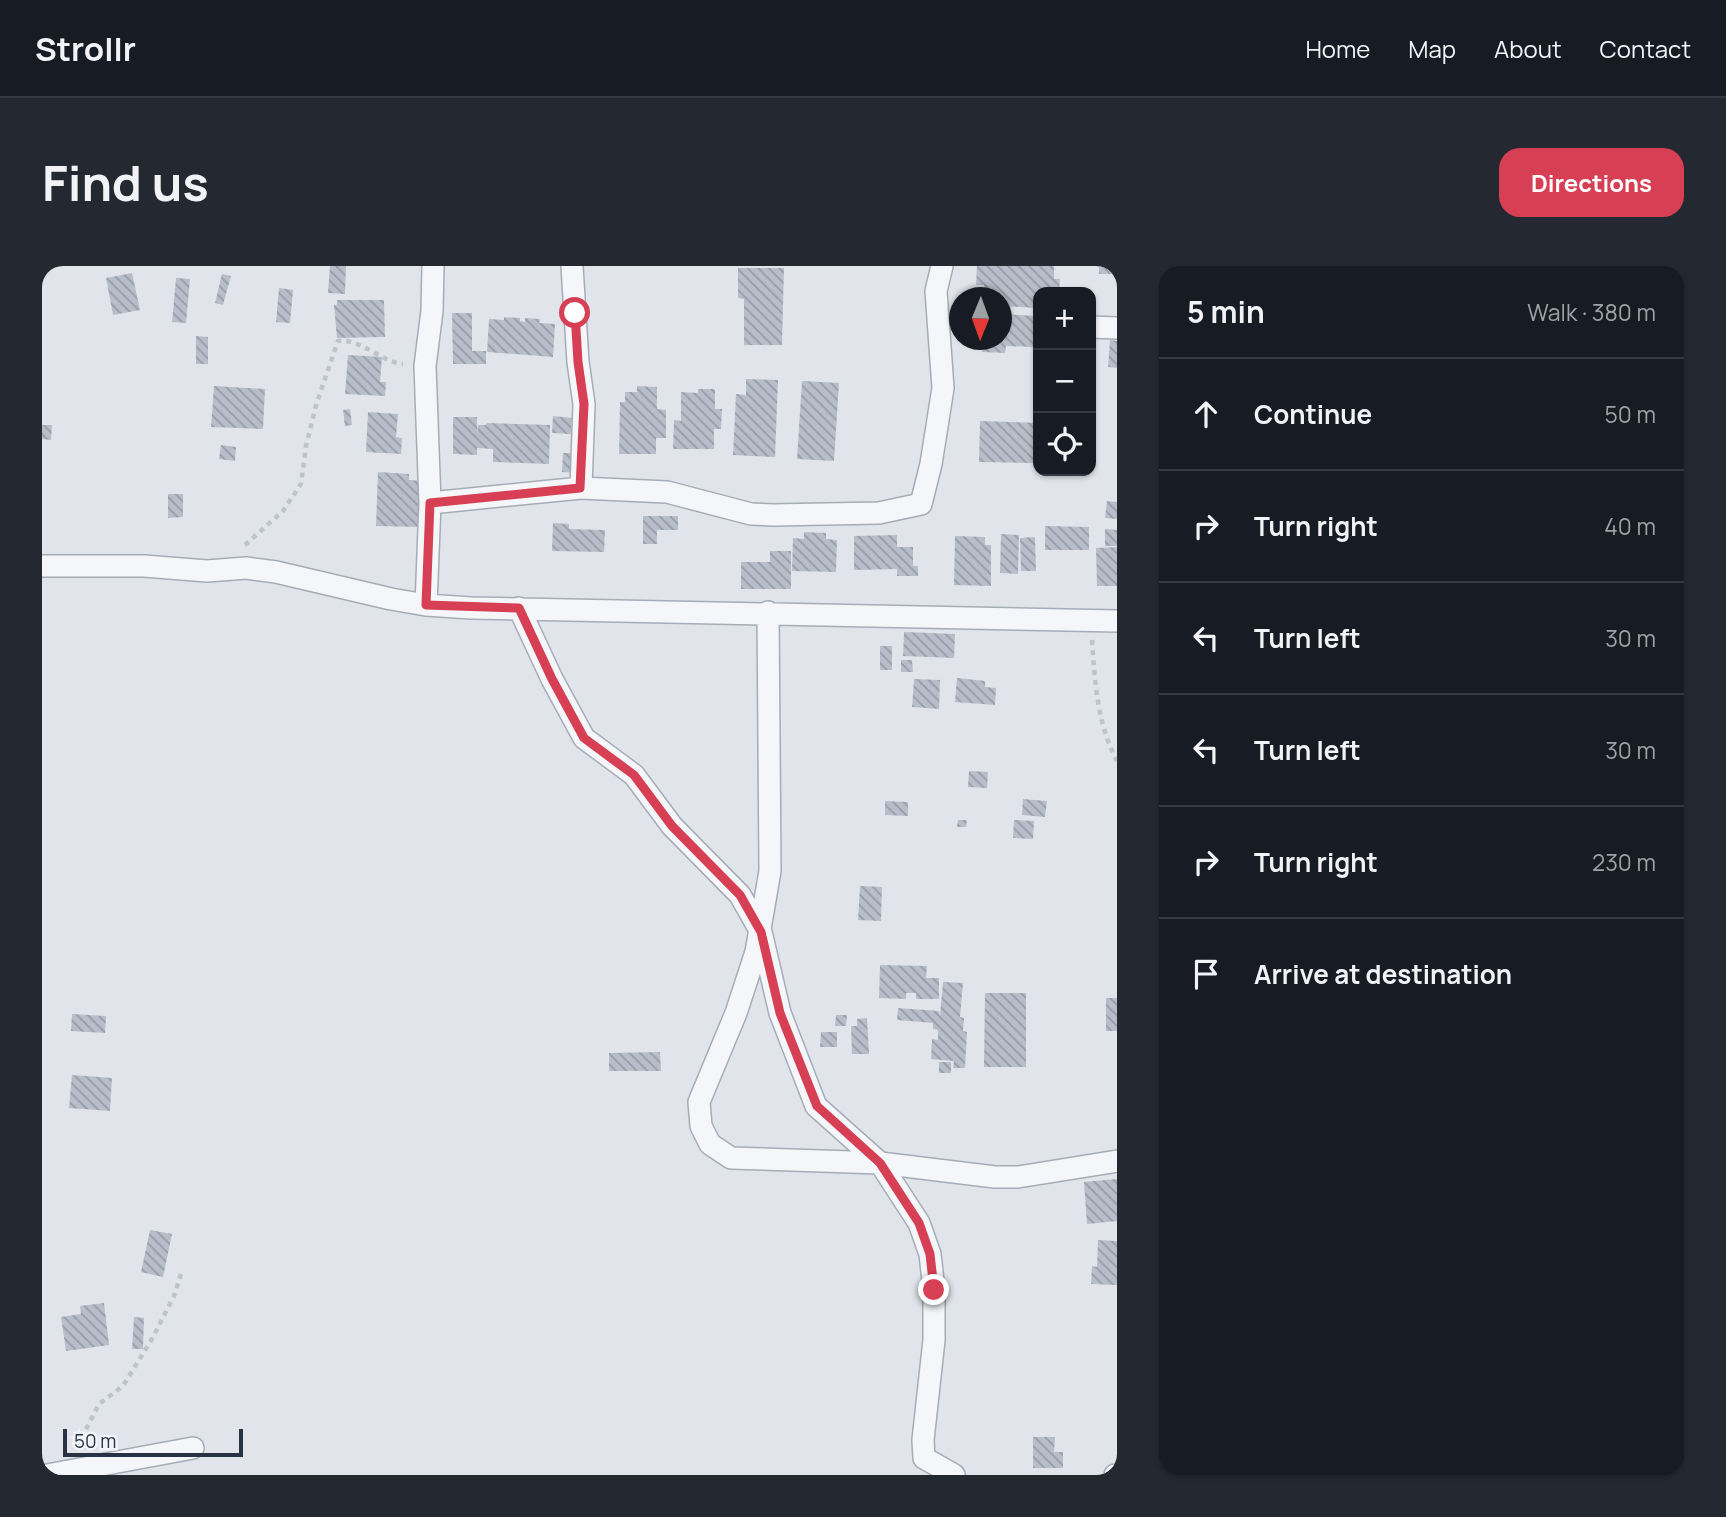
<!DOCTYPE html>
<meta charset="utf-8">
<style>
body{margin:0;font-family:Manrope,sans-serif;background:#242831;color:#f1f3f6}
.controls{position:absolute;right:21px;top:21px;display:grid;overflow:hidden;border-radius:14px;box-shadow:0 2px 5px #0004}
.controls button{width:63px;height:63px;display:grid;place-items:center;padding:0;border:0;border-bottom:2px solid #363941;background:#171b24;color:#f1f3f6;font:35px sans-serif}
.compass{position:absolute;left:907px;top:21px;width:63px;height:63px;border-radius:50%;background:#171b24;box-shadow:0 2px 5px #0004;rotate:181deg}
.scale{position:absolute;left:21px;bottom:18px;width:180px;box-sizing:border-box;padding-left:7px;border:4px solid #283244;border-top:0;font-size:19px;line-height:24px;white-space:nowrap;color:#283244;-webkit-text-stroke:5px #f1f4f8;paint-order:stroke}
.stop{position:absolute;width:21px;height:21px;margin:-16px;border:5px solid #d73f54;border-radius:50%;background:#fff}
.stop.end{background:#d73f54;border-color:#fff;box-shadow:0 2px 7px #0008}
.list{margin:0;padding:0;list-style:none}
h2{display:flex;justify-content:space-between;align-items:center;height:91px;margin:0;padding:0 28px;font-size:30px}
h2 small{font-size:23px;font-weight:400;color:#9ea1a6}
.list li{display:grid;grid-template-columns:46px 1fr auto;gap:21px;align-items:center;box-sizing:border-box;height:112px;padding:0 28px;border-top:2px solid #363941}
.list b{display:block;font-size:26px;white-space:nowrap}
.list em{font-size:23px;font-style:normal;color:#9ea1a6}
.icon{flex:none;width:38px;height:38px;fill:none;stroke:currentColor;stroke-width:2;stroke-linecap:round;stroke-linejoin:round}
.map{position:relative;flex:none;width:1075px;height:1209px;overflow:hidden;border-radius:21px}
header{display:flex;align-items:center;gap:42px;box-sizing:border-box;height:98px;padding:0 35px;background:#171b24;border-bottom:2px solid #363941}
header strong{font-size:33px}
nav{display:flex;gap:38px;margin-inline-start:auto;font-size:24px}
.intro{display:flex;align-items:center;justify-content:space-between;box-sizing:border-box;height:168px;padding:0 42px}
h1{margin:0;font-size:49px}
.button{padding:18px 32px;border-radius:21px;background:#d73f54;color:#fff;font-size:24px;font-weight:700}
main{display:flex;gap:42px;padding:0 42px}
aside{flex:1;background:#171b24;border-radius:21px;box-shadow:0 2px 5px #0004}
.map>svg:first-child{display:block}
.building{fill:url(#building-back-hatch)}
.lines{fill:none;stroke-linecap:round;stroke-linejoin:round}
.street-casing{stroke:#a6acb6;stroke-width:24}
.path{stroke:#bfc3ca;stroke-width:4.5;stroke-dasharray:5 5;stroke-linecap:butt}
.street{stroke:#f4f6f9;stroke-width:21}
.route{stroke:#d73f54;stroke-width:9}
</style>
<header>
<strong>Strollr</strong>
<nav><a>Home</a><a>Map</a><a>About</a><a>Contact</a></nav>
</header>
<div class="intro"><h1>Find us</h1><a class="button">Directions</a></div>
<main>
<div class="map">
<svg width="1075" height="1209" viewBox="0 0 1075 1209">
<defs>
<pattern id="building-back-hatch" width="6" height="6" patternUnits="userSpaceOnUse" patternTransform="scale(1.75)"><rect width="6" height="6" fill="#b8bec9"/><path d="M-1 5l2 2M0 0l6 6M5-1l2 2" fill="none" stroke="#969ba5"/></pattern>
</defs>
<rect width="100%" height="100%" fill="#e1e5eb"/>
<path class="building" d="M288,0H304L303,28L286,27Z
M935,0H1012V13H1018L1017,26H996V42L960,40V32H942V19H934Z
M1057,0H1075V8H1057Z
M696,2H742L740,79H702V33L696,32Z
M90,7L98,44L71,49L64,12Z
M180,8L189,10L181,39L173,37Z
M134,12L148,13L144,57L130,56Z
M237,22L251,24L248,57L234,56Z
M295,34H342L343,71L295,72L292,39H295Z
M410,47H430V85H444V98H411Z
M960,48L993,50L991,81L964,80L963,87L940,86L941,74H960Z
M462,51L478,52V55L483,56V52L498,53L497,57L513,58L511,91L445,86L447,53L462,54Z
M154,70L166,71V98H154Z
M1068,74L1075,75V102L1066,101Z
M306,89L340,91L338,116H344L343,130L303,128Z
M704,113L736,114L733,191L691,189L694,128L704,129Z
M760,115L797,117L792,195L755,193Z
M172,120L223,123L221,163L169,161Z
M595,120L615,121V143L624,144V172H614V188H577L578,136H583V126H595Z
M656,123H673V143H680L679,163H672V183H631L632,154L639,155V126L656,127Z
M308,143L310,159L303,160L301,144Z
M326,146L356,148L354,171L360,172L359,188L324,186Z
M511,150L530,152L529,168L510,167Z
M411,151H435V169L436,159H444L445,157L508,159L507,198L451,196V183L435,182V189L411,188Z
M938,155L996,157V197L937,196Z
M0,159H10L9,174L0,173Z
M179,179L194,181L193,195L177,193Z
M521,187H533L532,207L520,206Z
M336,206L367,208V214L380,215L378,261L334,260Z
M126,228H141V251L126,252Z
M1065,235L1075,236V253L1063,252Z
M601,250H636V264H615V278H601Z
M511,257L527,258V263L563,264L562,286L510,285Z
M1003,260L1047,261V284H1003Z
M1063,263L1075,264V280H1063Z
M762,266L784,267V273L795,274L794,306L750,305L751,272L762,273Z
M959,268L977,269L976,308L958,307Z
M855,269V281H871V300H876V310H855V303L812,304V270Z
M913,270L943,271V279H949V320L912,319Z
M993,271L994,305H979L978,272Z
M1075,281V320H1055L1054,282Z
M728,285H749V323H699V296H728Z
M862,366L913,368L912,392L861,390Z
M838,380H850V404H838Z
M859,394H870L871,406H859Z
M915,412L943,415V421L954,422L953,439L913,436Z
M872,413L898,414L897,443L870,441Z
M927,505L946,506L945,522L926,521Z
M981,533L1005,535L1003,551L980,549Z
M843,535L866,536V550L843,549Z
M916,554H925L924,561H915Z
M972,554L992,555L991,573L971,572Z
M818,620L840,621L839,655L816,654Z
M838,699L885,700L884,712H897V733H874V727H864V733L837,732Z
M901,716L921,717L918,751L922,752L921,765L925,766L923,802H911L912,795L889,793L890,773L896,774V764L891,763V757L855,754L856,742L897,745L898,750Z
M943,727H984V801H942Z
M1064,732H1075V765H1064Z
M30,748L64,750L63,767L29,765Z
M794,749H805L804,760H793Z
M825,752L827,788H810L809,760H815V753Z
M779,766H795V781H778Z
M618,786L619,805H567V787Z
M897,796H909V807H897Z
M30,809L70,812L68,845L27,842Z
M1075,913V955L1045,958L1042,916Z
M108,964L130,968L121,1011L99,1006Z
M1056,974L1075,975V1019L1049,1018L1050,1000L1055,1001Z
M62,1037L67,1079L24,1085L19,1051L39,1048L38,1040Z
M92,1051L102,1052L101,1083H90Z
M991,1171H1013L1012,1186H1021V1202H991Z"/>
<g class="lines">
<g class="street-casing">
<path id="street" d="M1049,61L1075,62
M539,222L625,226L709,248L731,249L837,247L879,238L889,198L901,122L894,25L900,0
M388,237L539,222L542,138L536,96L530,0
M0,300H102L165,305L204,302L234,306L349,333L384,339L429,342L1075,355
M384,339L388,237L383,100L390,45L391,0
M477,342L510,413L542,472L592,509L630,560L698,629L719,666L738,747L774,840L838,897L877,957L888,988L892,1024V1074L881,1174L882,1192L912,1209
M726,346L728,605L714,686L694,747L657,836L659,860L668,878L689,892L838,897L953,911H976L1075,895
M5,1209L151,1182
M1073,1209H1075"/>
</g>
<path class="path" d="M203,279L241,245L259,218L264,180L275,136L296,75C318,72 339,96 361,98
M1050,374C1053,417 1055,457 1075,495
M35,1181L57,1138L81,1120L110,1073L132,1030L139,1008"/>
<use href="#street" class="street"/>
</g>
<g class="lines">
<path class="route" d="M533,47L536,96L542,138L538,222L388,237L384,339L477,342L510,413L542,472L592,509L630,560L698,629L719,666L738,747L775,840L838,897L877,957L888,988L892,1024"/>
</g>
</svg>
<div class="controls">
<button>+</button>
<button>−</button>
<button><svg class="icon" aria-label="locate" viewBox="0 0 24 24"><circle cx="12" cy="12" r="6"/><path d="M12 2v4M12 18v4M2 12h4M18 12h4"/></svg></button>
</div>
<svg class="compass" viewBox="-18 -18 36 36"><path d="M0-13l5 13h-10z" fill="#e53935"/><path d="M0 13l5-13h-10z" fill="#9ea1a6"/></svg>
<div class="scale">50 m</div>
<div class="stop" style="left:533px;top:47px"></div>
<div class="stop end" style="left:892px;top:1024px"></div>
</div>
<aside>
<h2>5 min<small>Walk · 380 m</small></h2>
<ul class="list">
<li><svg class="icon" aria-label="ahead" viewBox="0 0 24 24"><path d="M12 20V5M6 11l6-6 6 6"/></svg><div><b>Continue</b></div><em>50 m</em></li>
<li><svg class="icon" aria-label="right" viewBox="0 0 24 24"><path d="M7 20v-9h11M14 6l5 5-5 5"/></svg><div><b>Turn right</b></div><em>40 m</em></li>
<li><svg class="icon" aria-label="left" viewBox="0 0 24 24"><path d="M17 20v-9H6M10 6l-5 5 5 5"/></svg><div><b>Turn left</b></div><em>30 m</em></li>
<li><svg class="icon" aria-label="left" viewBox="0 0 24 24"><path d="M17 20v-9H6M10 6l-5 5 5 5"/></svg><div><b>Turn left</b></div><em>30 m</em></li>
<li><svg class="icon" aria-label="right" viewBox="0 0 24 24"><path d="M7 20v-9h11M14 6l5 5-5 5"/></svg><div><b>Turn right</b></div><em>230 m</em></li>
<li><svg class="icon" aria-label="arrive" viewBox="0 0 24 24"><path d="M6 21V4h12l-3 4 3 4H6"/></svg><div><b>Arrive at destination</b></div></li>
</ul>
</aside>
</main>
